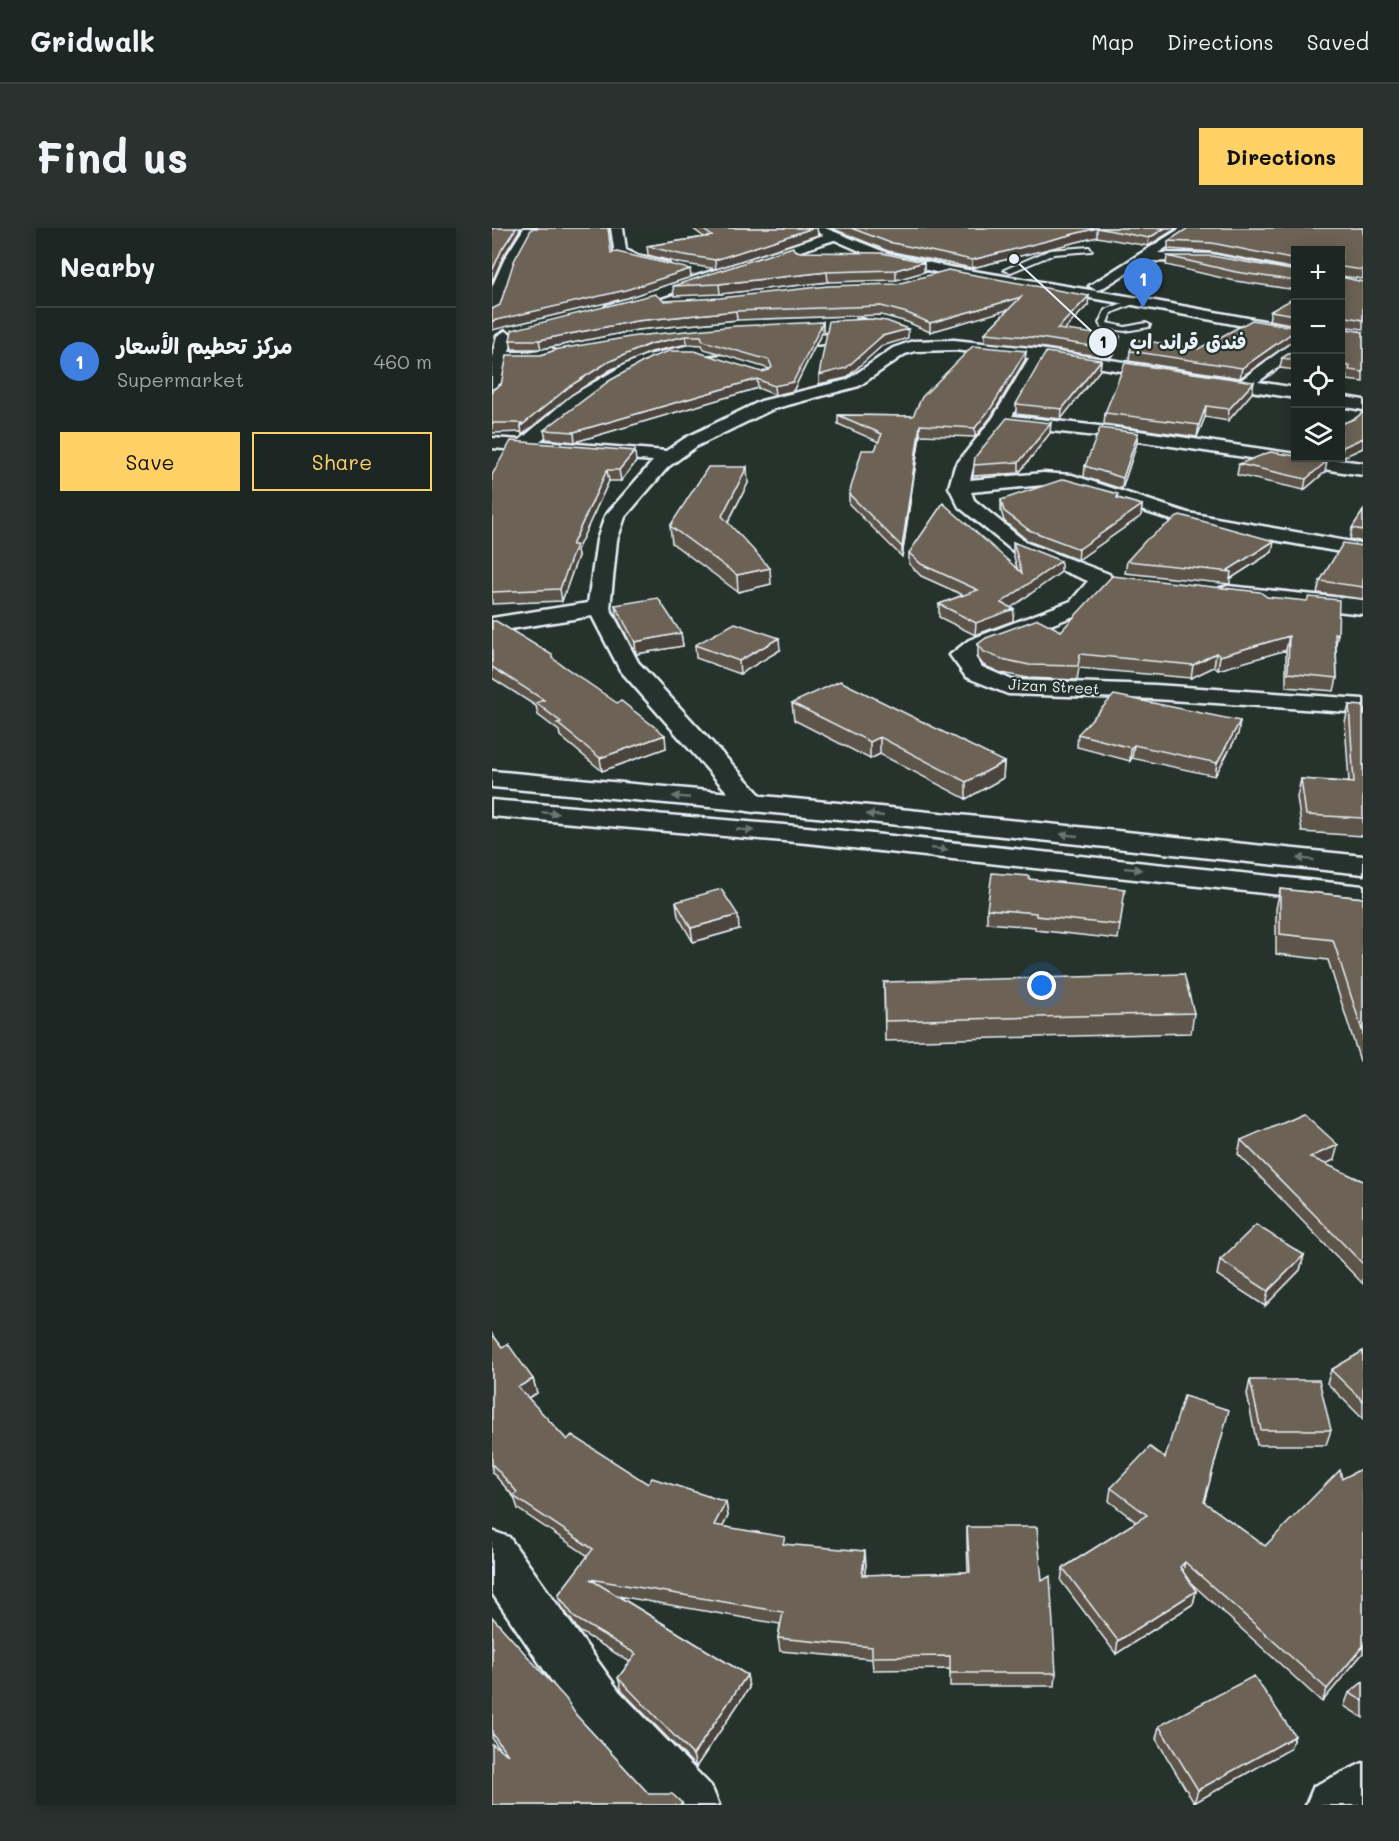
<!DOCTYPE html>
<meta charset="utf-8">
<style>
body{margin:0;font-family:Mali,"Playpen Sans Arabic",sans-serif;background:#29322f;color:#f1f3f6}
.controls{position:absolute;right:18px;top:18px;display:grid;overflow:hidden;border-radius:0px;box-shadow:0 3px 15px #0003}
.controls button{width:54px;height:54px;display:grid;place-items:center;padding:0;border:0;border-bottom:2px solid #3a4340;background:#1c2622;color:#f1f3f6;font:30px sans-serif}
.you{position:absolute;left:550px;top:758px;width:21px;height:21px;margin:-15px;border:4px solid #fff;border-radius:50%;background:#1a73e8;box-shadow:0 0 0 9px #1a73e833}
.badge{display:grid;place-items:center;width:39px;height:39px;border-radius:50%;background:#ffd166;color:#fff;font-size:20px;font-weight:700}
.pin{position:absolute;translate:-50% -50px;filter:drop-shadow(0 2px 3px #0008)}
.pin::after{content:'';position:absolute;top:32px;width:21px;height:18px;background:inherit;clip-path:polygon(0 0,100% 0,50% 100%)}
.list{margin:0;padding:0;list-style:none}
h2{display:flex;justify-content:space-between;align-items:center;height:78px;margin:0;padding:0 24px;font-size:26px}
h2 small{font-size:20px;font-weight:400;color:#a0a5a5}
.list li{display:grid;grid-template-columns:39px 1fr auto;gap:18px;align-items:center;box-sizing:border-box;height:108px;padding:0 24px;border-top:2px solid #3a4340}
.list b{display:block;font-size:22px;white-space:nowrap}
.list p{margin:0;font-size:20px;white-space:nowrap;color:#a0a5a5}
.list em{font-size:20px;font-style:normal;color:#a0a5a5}
.actions{display:flex;gap:12px;padding:18px 24px}
.actions a{flex:1;padding:14px 0;border:2px solid #ffd166;border-radius:0px;text-align:center;font-size:21px;color:#ffd166}
.actions .main{background:#ffd166;color:#111}
.icon{flex:none;width:33px;height:33px;fill:none;stroke:currentColor;stroke-width:2;stroke-linecap:round;stroke-linejoin:round}
.map{position:relative;flex:none;width:871px;height:1577px;overflow:hidden;border-radius:0px}
header{display:flex;align-items:center;gap:36px;box-sizing:border-box;height:84px;padding:0 30px;background:#1c2622;border-bottom:2px solid #3a4340}
header strong{font-size:28px}
nav{display:flex;gap:33px;margin-inline-start:auto;font-size:21px}
.intro{display:flex;align-items:center;justify-content:space-between;box-sizing:border-box;height:144px;padding:0 36px}
h1{margin:0;font-size:42px}
.button{padding:15px 27px;border-radius:0px;background:#ffd166;color:#111;font-size:21px;font-weight:700}
main{display:flex;gap:36px;padding:0 36px}
aside{flex:1;background:#1c2622;border-radius:0px;box-shadow:0 3px 15px #0003}
.map>svg:first-child{display:block}
.lines{fill:none;stroke-linecap:round;stroke-linejoin:round}
.service-casing{stroke:#e8f1f8;stroke-width:4}
.minor-casing{stroke:#e8f1f8;stroke-width:5}
.tertiary-casing{stroke:#e8f1f8;stroke-width:5}
.trunk-casing{stroke:#e8f1f8;stroke-width:5}
.service{fill:#26332d;fill-rule:evenodd}
.minor{fill:#26332d;fill-rule:evenodd}
.tertiary{fill:#26332d;fill-rule:evenodd}
.trunk{fill:#26332d;fill-rule:evenodd}
.wall{fill:#5d5449;stroke:#e8f1f8;stroke-width:1.5}
.shaded-wall{fill:#4c453c;stroke:#e8f1f8;stroke-width:1.5}
.building{fill:#6c6255;stroke:#e8f1f8;stroke-width:1.5}
.oneway{fill:#6a7674}
.labels{text-anchor:middle;stroke-width:4.5;stroke-linejoin:round;paint-order:stroke}
.far-street-label{font-size:15px;fill:#e8f1f8;stroke:#26332d}
.leader{fill:none;stroke:#e8f1f8;stroke-width:2}
.callout-dot{fill:#e8f1f8;stroke:#26332d;stroke-width:2}
.mark-label{font-size:18px;text-anchor:middle;font-weight:bold;fill:#111}
.callout-label{font-size:20px;text-anchor:middle;font-weight:bold;fill:#e8f1f8;stroke:#26332d;stroke-width:4.5;stroke-linejoin:round;paint-order:stroke}
</style>
<header>
<strong>Gridwalk</strong>
<nav><a>Map</a><a>Directions</a><a>Saved</a></nav>
</header>
<div class="intro"><h1>Find us</h1><a class="button">Directions</a></div>
<main>
<aside>
<h2>Nearby<small></small></h2>
<ul class="list">
<li><span class="badge" style="background:#3f7fe0">1</span><div><b>مركز تحطيم الأسعار</b><p>Supermarket</p></div><em>460 m</em></li>
</ul>
<div class="actions"><a class="main">Save</a><a>Share</a></div>
</aside>
<div class="map">
<svg width="871" height="1577" viewBox="0 0 871 1577">
<rect width="100%" height="100%" fill="#26332d"/>
<filter id="ink" filterUnits="userSpaceOnUse"><feTurbulence type="fractalNoise" baseFrequency=".0167" numOctaves="2"/><feDisplacementMap in="SourceGraphic" scale="12" xChannelSelector="R" yChannelSelector="G"/><feConvolveMatrix kernelMatrix="1 2 1 2 8 2 1 2 1" color-interpolation-filters="sRGB"/></filter>
<g filter="url(#ink)">
<g class="lines">
<g class="service-casing">
<path id="service" d="M597,19L600,23L562,26L519,44L512,42L558,22Z
M641,71H644V75L619,85L615,95L633,99L654,95L658,97L657,99L633,103L610,100L607,95L613,82Z"/>
</g>
<g class="minor-casing">
<path id="minor" d="M32,0H44L21,40L7,84L0,88V59L13,30Z
M119,0H131L134,22L147,28L176,35L178,38L171,42L137,34L123,27Z
M689,0H704L666,25L719,26L804,43V51L719,34L654,33L609,61L604,62L597,58Z
M341,4L345,5L347,8L345,11L125,83L120,84L113,80L115,77Z
M368,91L373,92L375,95L373,98L343,115L194,128L163,135L144,143L91,176L48,213L174,223L193,210L269,173L355,152L401,120L421,113L462,112L547,121L749,152L799,115L804,113V126L766,154L804,160V170L552,131L520,188L633,201L804,226V230H831L871,235V247L633,211L513,198L481,239L478,252L551,245L580,247L696,285L871,316V328L692,296L578,259L551,257L479,264L482,272L535,315L617,346L620,351L595,383L493,422L483,429L490,439L520,452L663,457L871,471V485L663,471L516,466L474,449L458,427L477,412L579,373L596,353L521,323L467,279L457,259L463,238L501,190L537,130L462,122L423,123L413,126L367,158L281,181L205,218L176,239L133,289L125,312L118,380L146,434L271,570L275,576L271,582L261,584L251,582L128,442L100,388L0,404V390L96,375L105,312L113,288L161,233L0,220V210L28,212L79,168L132,137L152,128L194,118L339,106Z
M13,103L21,108L17,124H36L59,120L67,125L65,128L36,134L15,133L8,165L0,170V130L5,108Z
M848,168L871,172V182L848,178Z
M736,358L871,372V386L728,370L725,365L728,360Z
M0,1303L17,1309L127,1463L219,1558L227,1577H163L91,1499L0,1365Z
M871,1535V1577H814L822,1558Z"/>
</g>
<g class="tertiary-casing">
<path id="tertiary" d="M0,543L378,578L871,628V646L378,594L0,559Z
M0,572L315,599L871,658V676L315,615L0,588Z"/>
</g>
<g class="trunk-casing">
<path id="trunk" d="M316,0H333L395,25L457,39L641,69L804,99V108L641,77L457,47L386,31Z"/>
</g>
<use href="#service" class="service"/>
<use href="#minor" class="minor"/>
<use href="#tertiary" class="tertiary"/>
<use href="#trunk" class="trunk"/>
</g>
<path class="wall" d="M200,0H325L326,7L224,41L187,35L156,27L155,18L212,9Z
M339,0H685L656,18L605,9L480,40L396,23Z
M871,0V51L849,48V22H804V41L719,24L676,21V13Z
M302,22L308,24L432,34V44L404,52L336,54L228,66L182,68L181,58Z
M675,28L804,43V62L743,53L674,37Z
M849,49L871,54V101L849,98Z
M804,69V97L777,92L779,83Z
M172,73L596,77L572,102L627,118L618,130L547,119L493,114V105L517,81L438,104L415,94L389,87L245,92L145,102L49,121H20L18,112Z
M331,94V102L301,163L283,167L266,160L83,214L54,211L52,202L270,144L278,141L212,121L210,117L195,116L159,124L118,142L79,167L30,207V204L0,205V162L49,127L67,121Z
M804,100V111L748,150L637,133L638,123L706,121Z
M849,100L871,104V154L855,152L856,148L849,147Z
M804,121V142L788,140L790,130Z
M534,123L533,132L499,189L483,209L428,207L410,329L357,276V266L383,222L387,214L346,196V187L421,188Z
M609,132L608,142L569,191L524,186V176Z
M760,165L736,193L713,189L705,209L612,196L613,185Z
M871,184V220L849,230H840H849V196L864,190Z
M558,205L527,245L481,248L482,237Z
M646,205L645,215L630,261L592,249L593,238Z
M144,234L129,253H117L85,322L86,328L70,373L0,376V247Z
M747,236L833,244L812,262L745,247Z
M256,255L236,295L279,356L246,364L180,315L178,298Z
M626,270L650,277L649,288L586,332L536,313L512,293L509,283V272Z
M871,283V314L858,311L860,300Z
M782,313L780,324L738,351V356L633,345L635,333Z
M521,314L569,344L519,379L521,393L483,407L447,389V376L471,367L429,348L417,336V325L525,340L521,325Z
M871,318V371L825,365L828,353Z
M775,369L846,406L844,416L845,450L842,463L794,459V422L726,442L722,439L699,450L587,440L585,452L536,450L509,445L491,437L486,430V416Z
M123,377L189,405L191,418L144,426L125,389Z
M0,393L60,430L174,520L110,543L68,508L67,503L46,487L44,478L0,450Z
M203,417L288,422L248,446L204,430Z
M300,475L512,534L511,550L474,571L388,526L378,531L302,492Z
M857,477L871,478V608L810,604L805,569L809,551L857,554L853,494Z
M748,493L746,506L723,548L640,530L638,533L585,519L586,506Z
M537,651L631,675L626,711L543,702V699L495,695V681Z
M788,661L871,670V833H868L836,732L784,726V681Z
M184,674L247,701L201,714L186,688Z
M392,754L702,785L699,805L393,813Z
M749,912L842,932L833,936L871,953V1056L746,926Z
M812,1027L808,1042L773,1078L725,1047L728,1032Z
M0,1106L10,1119L41,1151L45,1165L36,1170L75,1212L156,1256L234,1274L236,1288L231,1298L294,1317L374,1336L372,1347L476,1344L475,1313V1299L550,1353L564,1445L563,1458H458V1441L381,1442L380,1431L288,1423L286,1410L288,1396L126,1368L255,1447L257,1460L204,1539L130,1463L126,1450L138,1434L87,1403L70,1379L66,1367L96,1328L26,1281L22,1269L0,1244Z
M871,1123V1191L835,1155L839,1142Z
M758,1152L839,1202L834,1217H765L755,1166Z
M733,1196L712,1274L773,1318L850,1251L871,1240V1425L830,1474L699,1355L704,1363L701,1376L624,1426L569,1353L571,1340L644,1294L617,1273L619,1260Z
M0,1389L84,1487L157,1566L190,1575L191,1577H0L9,1523L0,1510Z
M871,1454V1490L852,1478L857,1465Z
M667,1498L798,1521L702,1575L664,1511Z"/>
<path class="shaded-wall" d="M24,0H29L11,29L0,54V43L10,21Z
M321,0H325L326,7L224,41L223,32Z
M605,0V9L480,40V32Z
M673,0H685L656,18L657,10Z
M432,34V44L404,52V42Z
M198,41L199,49L135,70L0,102V93Z
M335,44L336,54L228,66L227,56Z
M597,68L596,77L564,110L565,101Z
M529,69V78L438,104V95Z
M244,83L245,92L145,102L49,121L47,112L144,93Z
M331,94V102L301,163L283,167L282,158Z
M416,101V110L390,118L354,150L327,156V147L390,108Z
M804,102L803,111L748,150L750,140Z
M194,108L195,116L159,124L118,142L79,167L30,207L29,198L78,158L116,134L158,116Z
M628,109L627,118L618,130L619,121Z
M534,123L533,132L499,189L483,209V200Z
M609,132L608,142L569,191L570,181Z
M265,151L266,160L83,214L82,204Z
M762,154L760,165L736,193L737,181Z
M714,178L713,189L705,209L707,197Z
M559,195L558,205L527,245V234Z
M428,197V207L410,329V319Z
M646,205L645,215L630,261L631,250Z
M871,210V220L849,230L851,219Z
M143,223L144,234L129,253L127,242Z
M835,233L833,244L812,262L814,251Z
M255,239L256,255L231,304L230,288Z
M115,242L117,253L85,322L86,328L70,373L68,361L80,317Z
M650,277L649,288L586,332L587,321Z
M782,313L780,324L738,351L739,344L736,342Z
M569,333V344L513,384L522,381L521,393L483,407L484,395L509,375Z
M278,340L279,356L246,364L245,347Z
M189,405L191,418L144,426L143,414Z
M797,408L794,422L726,442L728,428Z
M287,410L288,422L248,446L247,433Z
M724,425L722,439L699,450L701,437Z
M748,493L746,506L723,548L725,535Z
M173,507L174,520L110,543L108,530Z
M388,509V526L378,531V514Z
M642,517L640,530L638,533L639,520Z
M512,534L511,550L474,571V554Z
M246,687L247,701L201,714L199,700Z
M846,917L842,932L815,944L818,929Z
M812,1027L808,1042L773,1078L776,1063Z
M41,1151L45,1165L30,1173L26,1159Z
M234,1274L236,1288L225,1310L222,1297Z
M373,1323L374,1336L371,1360L370,1347Z
M693,1334L690,1347L688,1339Z
M704,1363L701,1376L624,1426L626,1413Z
M871,1418V1425L830,1474L835,1461Z
M255,1447L257,1460L204,1539L201,1527Z
M803,1508L798,1521L702,1575L706,1562Z"/>
<path class="building" d="M0,0H24L10,21L0,43Z
M40,0H116L119,25L125,24L198,41L134,62L0,93V81L8,77L22,33Z
M209,0H321L223,32L187,26L155,18L220,8Z
M359,0H673L657,10L605,0L480,32L396,14Z
M696,0H871V42L850,39L849,40V22H804V32L720,15L676,13Z
M301,19L302,22L308,24L390,25L432,34L404,42L335,44L227,56L181,58Z
M675,28H720L804,43V53L744,44Z
M456,42L597,68L565,101L628,109L619,121L548,110L493,105L529,69L438,95L415,85L389,78L244,83L144,93L47,112H18L20,102L163,66L172,73L228,70L336,58L405,56Z
M849,49L871,54V92L850,88L849,90Z
M804,69V87L779,83Z
M378,91L395,93L416,101L390,108L354,140L327,147L337,93Z
M760,92L804,100V102L750,140L638,123L642,111L706,121Z
M331,94L301,154L282,158L265,151L82,204L52,202L117,153L158,130L177,123H202L270,144L277,142L280,139L277,132L211,113L209,108H194L158,116L116,134L78,158L29,198L30,195H0V162L9,157L15,127H49L67,121L144,108L244,98Z
M849,100L871,104V144L857,142L858,138L849,137Z
M481,118L534,123L499,180L483,200L428,197L410,319L357,266L370,222H383L390,206L346,187L421,188L430,169Z
M804,121V132L790,130Z
M554,124L609,132L570,181L524,176Z
M633,135L762,154L737,181L714,178L707,197L613,185Z
M871,184V210L851,219H849V196L864,190Z
M515,190L559,195L527,234L482,237L483,229Z
M608,200L646,205L631,250L593,238Z
M19,213L143,223L127,242H115L80,317H84L68,361L0,364V247Z
M778,224L804,228V230H813L835,233L814,251L747,236Z
M216,239H255L230,288L278,340L245,347L178,298Z
M572,251L626,266L625,270L650,277L587,321L537,302L512,283L509,272Z
M451,275L530,345L521,314L569,333L509,375L522,381L484,395L447,376L486,362L429,336L417,325Z
M871,283V302L860,300Z
M688,287L782,313L736,342L739,344L635,333L654,312Z
M851,315L871,318V359L828,353Z
M620,348L768,364L775,369L815,373L817,369L847,372L846,406L843,405L845,450L796,445L797,408L728,428L724,425L701,437L588,426L586,438L537,437L510,431L492,424L486,416L494,410L546,391L569,403Z
M166,370L189,405L143,414L123,377Z
M0,393H4L60,427V430L125,475L129,473L173,507L108,530L65,495L69,494L44,475L52,472L0,439Z
M243,395L287,410L247,433L203,417Z
M348,453L512,534L474,554L388,509L378,514L300,475Z
M622,467L748,493L725,535L642,517L639,520L586,506Z
M857,477L871,478V590L814,587L809,551L862,555Z
M500,645L537,648V651L633,661L628,697L544,688V685L495,681Z
M229,661L246,687L199,700L184,674Z
M788,661L871,670V805L841,712L788,706Z
M692,746L702,785L393,793L392,754Z
M811,885L846,917L818,929L871,953V1036L749,912Z
M764,997L812,1027L776,1063L728,1032Z
M0,1106L10,1119L16,1116L41,1151L26,1159L75,1212L80,1207L156,1256L160,1250L234,1274L222,1297L293,1309L291,1316L373,1323L370,1347L478,1344L475,1299H545L550,1353L558,1348L564,1445H458V1428L380,1429V1419L286,1410L291,1384L98,1351L255,1447L201,1527L126,1450L144,1426L83,1390L66,1367L101,1321L21,1268L25,1264L0,1236Z
M871,1123V1173L839,1142Z
M758,1152H827L839,1202H769Z
M692,1168L737,1182L712,1274L773,1318L848,1242L850,1251L871,1240V1418L835,1461L693,1334L688,1339L704,1363L626,1413L571,1340L655,1287L619,1260L658,1219L673,1230Z
M0,1389L74,1471L84,1487L157,1566H180L190,1575L189,1577H0V1516L16,1527L0,1505Z
M762,1448L803,1508L706,1562L667,1498Z
M871,1454V1473L857,1465Z"/>
<defs><path id="oneway-solid" d="M-6-.8H1V-3.2L6.5 0L1 3.2V.8H-6Z" transform="scale(1.5)"/></defs>
<g class="oneway">
<use href="#oneway-solid" transform="translate(189 569) rotate(-175)"/>
<use href="#oneway-solid" transform="translate(58 585) rotate(5)"/>
<use href="#oneway-solid" transform="translate(383 587) rotate(-174)"/>
<use href="#oneway-solid" transform="translate(253 602) rotate(5)"/>
<use href="#oneway-solid" transform="translate(577 607) rotate(-174)"/>
<use href="#oneway-solid" transform="translate(447 621) rotate(6)"/>
<use href="#oneway-solid" transform="translate(813 631) rotate(-174)"/>
<use href="#oneway-solid" transform="translate(641 641) rotate(6)"/>
</g>
</g>
<g class="labels">
<g class="far-street-label">
<text transform="translate(562 459) rotate(3)" y="5">Jizan Street</text>
</g>
</g>
<path class="leader" d="M522 31L611 114"/>
<g class="callout-dot">
<circle cx="522" cy="31" r="6"/>
<circle cx="611" cy="114" r="15"/>
</g>
<g class="mark-label">
<text x="611" y="120">1</text>
</g>
<g class="callout-label">
<text x="696" y="121">فندق قراند اب</text>
</g>
</svg>
<div class="controls">
<button>+</button>
<button>−</button>
<button><svg class="icon" aria-label="locate" viewBox="0 0 24 24"><circle cx="12" cy="12" r="6"/><path d="M12 2v4M12 18v4M2 12h4M18 12h4"/></svg></button>
<button><svg class="icon" aria-label="layers" viewBox="0 0 24 24"><path d="M12 4l9 5-9 5-9-5zM3 14l9 5 9-5"/></svg></button>
</div>
<div class="you"></div>
<div class="pin badge" style="left:651px;top:80px;background:#3f7fe0">1</div>
</div>
</main>
